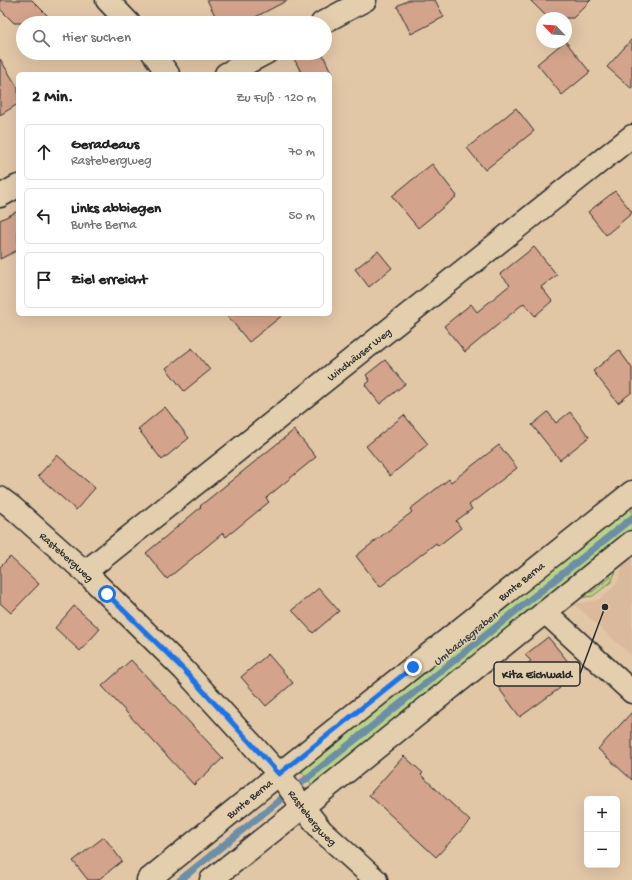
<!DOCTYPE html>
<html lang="de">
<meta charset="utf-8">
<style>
body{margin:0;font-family:"Gochi Hand",sans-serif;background:#f6f6f6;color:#222}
.controls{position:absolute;right:12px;bottom:12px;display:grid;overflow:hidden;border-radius:6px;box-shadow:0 4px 16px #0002}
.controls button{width:36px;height:36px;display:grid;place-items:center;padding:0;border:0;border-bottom:1px solid #e0e0e0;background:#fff;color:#222;font:20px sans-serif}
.compass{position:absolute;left:536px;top:12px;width:36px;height:36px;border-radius:50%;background:#fff;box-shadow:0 4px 16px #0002;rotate:295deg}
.stop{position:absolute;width:12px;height:12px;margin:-9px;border:3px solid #1a73e8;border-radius:50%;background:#fff}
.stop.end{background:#1a73e8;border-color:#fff;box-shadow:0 1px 4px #0008}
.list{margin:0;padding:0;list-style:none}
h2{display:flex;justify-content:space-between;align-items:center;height:52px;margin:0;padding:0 16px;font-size:17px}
h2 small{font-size:13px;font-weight:400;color:#767676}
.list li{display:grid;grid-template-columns:26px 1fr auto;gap:12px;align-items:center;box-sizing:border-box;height:56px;margin:0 8px 8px;padding:0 8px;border:1px solid #e0e0e0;border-radius:6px}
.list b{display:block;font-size:15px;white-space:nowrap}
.list p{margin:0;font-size:13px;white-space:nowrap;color:#767676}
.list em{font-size:13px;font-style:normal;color:#767676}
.icon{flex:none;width:22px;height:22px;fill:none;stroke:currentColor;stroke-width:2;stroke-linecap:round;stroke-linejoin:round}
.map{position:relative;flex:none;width:632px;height:880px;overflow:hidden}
.search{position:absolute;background:#fff;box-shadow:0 4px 16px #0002;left:16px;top:16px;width:316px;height:44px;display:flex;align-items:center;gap:10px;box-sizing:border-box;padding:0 14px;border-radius:22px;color:#767676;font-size:15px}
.panel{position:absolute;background:#fff;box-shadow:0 4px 16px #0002;left:16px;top:72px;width:316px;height:244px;border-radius:6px}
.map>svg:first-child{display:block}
.built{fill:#dab99d}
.green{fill:#bbd389;stroke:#737f5a}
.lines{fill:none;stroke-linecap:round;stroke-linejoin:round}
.stream{stroke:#6c8fa6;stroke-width:7}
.building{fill:#d3a38b;stroke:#2b2b2b}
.minor-casing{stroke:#2b2b2b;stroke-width:25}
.minor{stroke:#e3cead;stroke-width:22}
.route{stroke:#1a73e8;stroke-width:5}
.labels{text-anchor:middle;stroke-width:3;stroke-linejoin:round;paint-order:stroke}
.street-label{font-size:11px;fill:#2b2b2b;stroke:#e3cead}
.water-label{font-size:12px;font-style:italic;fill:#363c40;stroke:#e3cead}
.leader{fill:none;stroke:#2b2b2b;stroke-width:1.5}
.callout-dot{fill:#2b2b2b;stroke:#e3cead;stroke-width:1.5}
.callout{fill:#e3cead;stroke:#2b2b2b;stroke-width:1.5}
.callout-label{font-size:12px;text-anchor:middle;font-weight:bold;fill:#2b2b2b}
</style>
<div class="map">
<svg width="632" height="880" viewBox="0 0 632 880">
<rect width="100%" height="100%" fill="#e2c7a7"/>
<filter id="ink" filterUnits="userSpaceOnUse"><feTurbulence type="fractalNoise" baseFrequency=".025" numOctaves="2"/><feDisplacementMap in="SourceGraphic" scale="8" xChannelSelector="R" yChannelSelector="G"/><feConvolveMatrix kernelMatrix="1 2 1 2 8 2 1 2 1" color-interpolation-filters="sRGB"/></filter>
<g filter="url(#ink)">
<path class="built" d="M632,558V656L574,604L598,600L616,585L623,565Z"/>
<path class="green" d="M632,505V534L313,786L302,772L303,769Z
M614,569L616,571L611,582L593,596L578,598L585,591L592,592L611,577L608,574Z"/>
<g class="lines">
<path class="stream" d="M180,880L632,518"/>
</g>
<path class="building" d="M0,0H32L55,23H14L0,9Z
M207,0H288L244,23H219Z
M409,0H435L444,17L411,34L397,6Z
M530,0H591L573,18H548Z
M632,39V89L607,67Z
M564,42H566L590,72L562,95L537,64Z
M291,53H322L332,74H302Z
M0,59L18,88V104L0,115Z
M516,108L534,131L485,170L467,148Z
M432,164L457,196L418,228L392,196Z
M615,191L632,212V213L606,235L588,212Z
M18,211V250L0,259V220Z
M534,247L557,275L541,287L552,301L535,316L524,303L465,352L444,326L471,304L477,312L510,285L500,274Z
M378,251L392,268L369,287L355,269Z
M226,314H284L249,342Z
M192,348L210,370L184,391L166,368Z
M619,350L632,368V392L618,403L593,371Z
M385,360L405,384L380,404L365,385L370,381L366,375Z
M165,407L189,438L162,460L138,429Z
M548,412L556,423L570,412L589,437L560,460L532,425Z
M404,415L428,444L390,476L366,446Z
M294,430L316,457L266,498L269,502L226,537L223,533L167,579L146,553L201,507L200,506Z
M499,445L517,468L469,505L472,509L456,521L461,528L438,546L436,543L380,587L356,556L412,512L410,509L449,479L451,482Z
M57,455L95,488L76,510L38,476Z
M10,557L39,584L11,613L0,603V567Z
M319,588L339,611L313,633L292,610Z
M74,606L100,629L80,651L55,628Z
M548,637L574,669L556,683L560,688L520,717L498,687L531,661L525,655Z
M268,654L293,683L266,706L241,677Z
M131,660L223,758L194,785L102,686Z
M632,712V780L598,749Z
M404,756L423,773L421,775L470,821L436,857L369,795Z
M104,837L122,861L98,880H88L73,861Z"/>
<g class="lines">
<g class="minor-casing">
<g id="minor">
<path d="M107,0L129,23"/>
<path d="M322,23L365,0"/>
<path d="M153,53L168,74"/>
<path d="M226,74L266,53"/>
<path d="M0,196L18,186"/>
<path id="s1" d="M0,498L12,507L85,572L184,670L279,774L303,807L322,831L376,880"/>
<path id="s2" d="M85,572L632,136"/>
<path d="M545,612L632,692"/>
<path id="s3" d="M148,880L279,774L632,492"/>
<path d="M211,880L303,807L632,542"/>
</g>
</g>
<use href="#minor" class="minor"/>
</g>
</g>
<g class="lines" filter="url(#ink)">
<path class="route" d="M107,594L184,670L279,774L413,667"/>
</g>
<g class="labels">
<g class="street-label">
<text dy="4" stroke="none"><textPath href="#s2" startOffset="350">Windhäuser Weg</textPath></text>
<text dy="4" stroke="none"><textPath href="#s1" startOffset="89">Rastebergweg</textPath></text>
<text dy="4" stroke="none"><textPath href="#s3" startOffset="478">Bunte Berna</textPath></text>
<text dy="4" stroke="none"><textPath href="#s3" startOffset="130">Bunte Berna</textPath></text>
<text dy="4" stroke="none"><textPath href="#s1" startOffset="448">Rastebergweg</textPath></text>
</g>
<g class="water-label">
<text transform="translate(465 638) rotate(-39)" y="4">Umbachsgraben</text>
</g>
</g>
<path class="leader" d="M605 607L580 674"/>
<circle class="callout-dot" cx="605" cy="607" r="4"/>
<rect class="callout" x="494" y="662" width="86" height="24" rx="4"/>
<g class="callout-label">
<text x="537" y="678">Kita Eichwald</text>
</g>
</svg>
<div class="controls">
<button>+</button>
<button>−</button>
</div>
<svg class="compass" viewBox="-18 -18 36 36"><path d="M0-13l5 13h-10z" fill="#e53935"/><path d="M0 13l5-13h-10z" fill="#767676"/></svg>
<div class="stop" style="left:107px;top:594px"></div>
<div class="stop end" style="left:413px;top:667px"></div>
<div class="search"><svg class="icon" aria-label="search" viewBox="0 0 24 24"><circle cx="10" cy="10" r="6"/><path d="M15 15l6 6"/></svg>Hier suchen</div>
<section class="panel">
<h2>2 Min.<small>Zu Fuß · 120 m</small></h2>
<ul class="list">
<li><svg class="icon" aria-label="ahead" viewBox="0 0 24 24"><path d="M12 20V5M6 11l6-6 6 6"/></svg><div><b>Geradeaus</b><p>Rastebergweg</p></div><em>70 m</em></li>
<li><svg class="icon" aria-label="left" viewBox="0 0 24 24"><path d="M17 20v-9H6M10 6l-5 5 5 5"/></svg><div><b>Links abbiegen</b><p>Bunte Berna</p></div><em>50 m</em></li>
<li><svg class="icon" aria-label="arrive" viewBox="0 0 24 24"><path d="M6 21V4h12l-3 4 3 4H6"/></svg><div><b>Ziel erreicht</b></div></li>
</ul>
</section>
</div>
